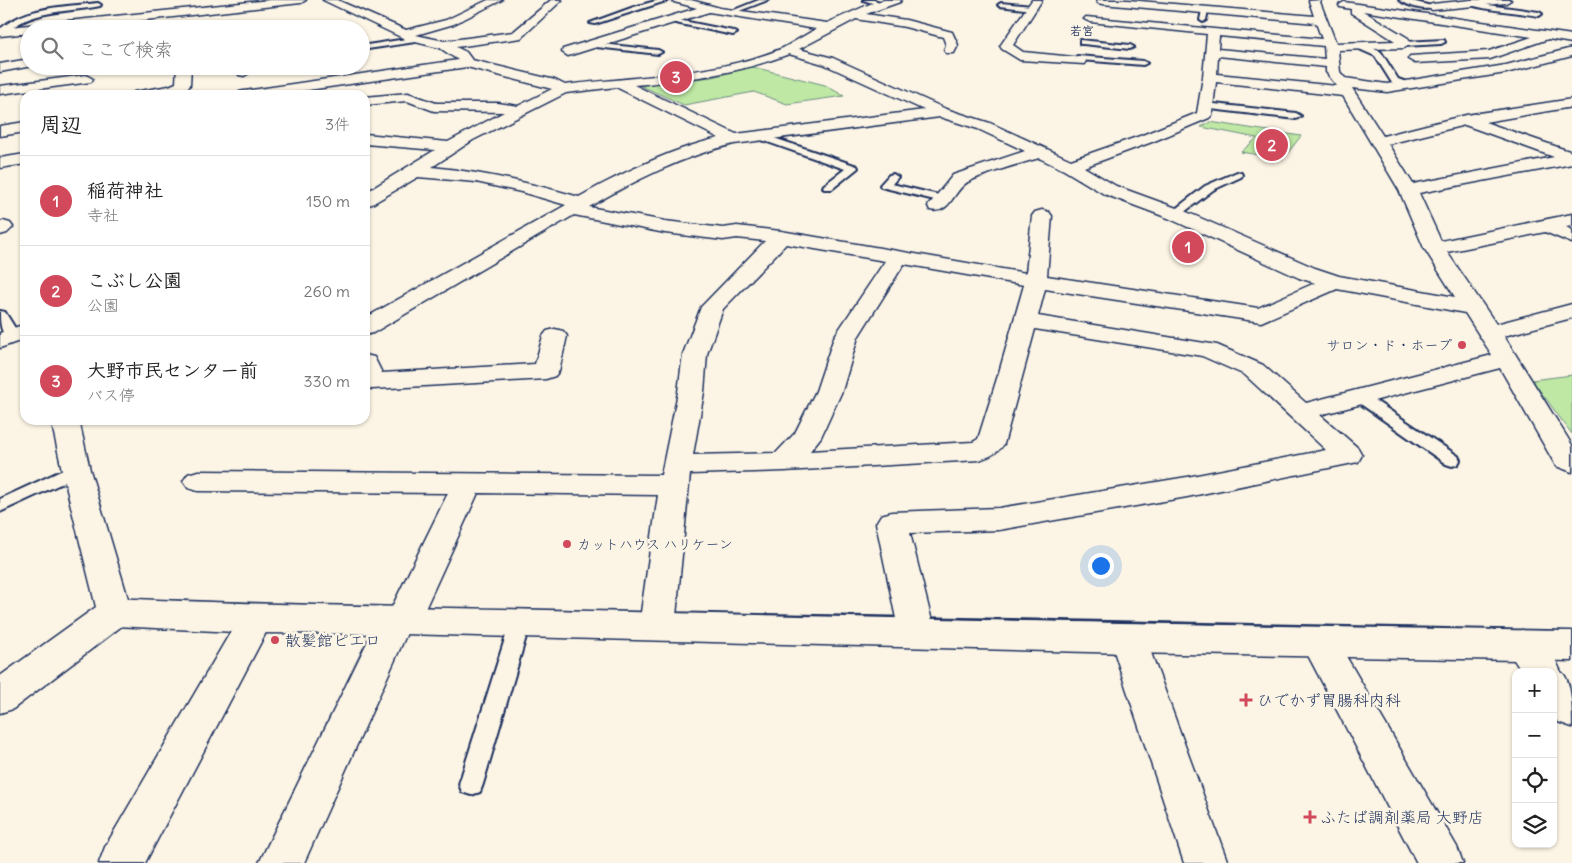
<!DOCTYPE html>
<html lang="ja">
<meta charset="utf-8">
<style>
body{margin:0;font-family:Delius,"Klee One",sans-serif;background:#f6f6f6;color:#222}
.controls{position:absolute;right:15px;bottom:15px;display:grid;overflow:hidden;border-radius:10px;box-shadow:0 1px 4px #0004}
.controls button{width:45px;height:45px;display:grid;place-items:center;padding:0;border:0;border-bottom:1px solid #e0e0e0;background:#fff;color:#222;font:25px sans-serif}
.you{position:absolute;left:1100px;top:565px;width:18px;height:18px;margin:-12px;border:4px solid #fff;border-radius:50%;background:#1a73e8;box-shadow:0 0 0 8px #1a73e833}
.badge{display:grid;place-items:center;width:32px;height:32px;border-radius:50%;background:#d1495b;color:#fff;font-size:16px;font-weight:700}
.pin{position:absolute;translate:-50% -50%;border:2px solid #fff;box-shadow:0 1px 5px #0006}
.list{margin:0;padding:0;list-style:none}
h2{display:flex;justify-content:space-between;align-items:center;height:65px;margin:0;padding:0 20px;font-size:21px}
h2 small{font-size:16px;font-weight:400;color:#767676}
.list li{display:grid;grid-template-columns:32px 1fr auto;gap:15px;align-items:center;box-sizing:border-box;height:90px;padding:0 20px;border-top:1px solid #e0e0e0}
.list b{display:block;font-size:19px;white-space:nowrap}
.list p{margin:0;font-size:16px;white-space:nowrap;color:#767676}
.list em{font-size:16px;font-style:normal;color:#767676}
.icon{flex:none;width:28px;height:28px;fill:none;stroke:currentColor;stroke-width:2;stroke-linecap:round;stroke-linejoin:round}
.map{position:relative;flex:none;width:1572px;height:863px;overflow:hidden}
.search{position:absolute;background:#fff;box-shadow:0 1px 4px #0004;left:20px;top:20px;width:350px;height:55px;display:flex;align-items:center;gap:12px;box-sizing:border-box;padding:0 18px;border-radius:28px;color:#767676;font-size:19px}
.panel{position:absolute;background:#fff;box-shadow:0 1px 4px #0004;left:20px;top:90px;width:350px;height:335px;border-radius:15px}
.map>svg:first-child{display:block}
.green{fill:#bee8a4;stroke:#6c8c81}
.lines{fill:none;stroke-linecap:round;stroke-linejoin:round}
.lane-casing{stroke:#1b2f5e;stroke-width:4}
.street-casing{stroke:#1b2f5e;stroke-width:3}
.secondary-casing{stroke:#1b2f5e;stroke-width:3}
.lane{fill:#fcf5e5;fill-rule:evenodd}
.street{fill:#fcf5e5;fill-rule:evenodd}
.secondary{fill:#fcf5e5;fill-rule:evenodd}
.poi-dot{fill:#d1495b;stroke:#fcf5e5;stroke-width:2}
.labels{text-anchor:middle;stroke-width:5;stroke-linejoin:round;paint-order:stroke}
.far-neighbourhood-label{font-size:12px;font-weight:bold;fill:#1b2f5e;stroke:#fcf5e5}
.poi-label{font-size:14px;fill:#1b2f5e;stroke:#fcf5e5;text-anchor:end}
.near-poi-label{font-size:16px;fill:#1b2f5e;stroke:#fcf5e5;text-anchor:start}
</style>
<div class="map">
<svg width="1572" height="863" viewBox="0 0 1572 863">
<rect width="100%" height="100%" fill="#fcf5e5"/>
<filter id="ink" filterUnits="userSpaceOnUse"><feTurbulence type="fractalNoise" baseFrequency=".02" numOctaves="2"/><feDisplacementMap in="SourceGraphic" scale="10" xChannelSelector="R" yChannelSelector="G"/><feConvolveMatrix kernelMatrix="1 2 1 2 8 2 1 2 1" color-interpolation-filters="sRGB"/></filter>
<g filter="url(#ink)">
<path class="green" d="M753,67L825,85L844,96L787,104L754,92L684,105L639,85L712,77Z
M1210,122L1301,136L1283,159L1241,152L1257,138L1201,127Z
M1572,375V434L1532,380Z"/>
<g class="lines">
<g class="lane-casing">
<path id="lane" d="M659,0H669L595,24L590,23L634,7Z
M759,0H768L734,13L729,12Z
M863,0H874L885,4L882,6Z
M1399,0H1408L1435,7C1426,12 1407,6 1399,0Z
M1472,2C1495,7 1516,8 1539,12L1542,14L1539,16C1516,12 1493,11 1470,5V3Z
M98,3L101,5L100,6C65,13 32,9 4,34H0V29C27,6 64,7 98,3Z
M1001,3L1032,6L1035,8L1032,10L999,6L998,5Z
M1205,8L1208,10L1206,20L1203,22L1200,20L1202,10Z
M668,18L733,31L737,33L733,35L666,21L665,20Z
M419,37H422V41L361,50V46Z
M1080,40L1130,45L1134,47L1130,49L1083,44H1080Z
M1444,40L1445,42L1441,44L1404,46L1400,44L1404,42Z
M593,43L658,50L662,52L658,54L596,47H593Z
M1357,44H1363L1381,52L1398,79L1409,83V87L1392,83L1375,56L1357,48Z
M1077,56L1143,61L1147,63L1143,65L1080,60H1077Z
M1205,103L1296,113L1301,116L1296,119L1202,108V104Z
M759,133L857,166L858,168L832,189H824L823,187L824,185L845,169L756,138L754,136Z
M1237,172L1241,173L1242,175L1241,177L1213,190L1179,216H1171L1169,214L1205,186Z
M893,174L898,177L892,184L947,197L948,199L943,202L881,187L880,185L889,175Z
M0,311L5,312L20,336L18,339L13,340C0,337 0,322 0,311Z
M1360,392L1365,394L1458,456L1460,460L1458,464L1452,466L1446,464L1355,400L1352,397L1355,394Z
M76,464L82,466L85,470L82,474L0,512V499Z
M520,615L527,617L530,623L483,784L480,792L471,795L462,792L459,784L510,623L513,617Z"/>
</g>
<g class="street-casing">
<path id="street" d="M270,0H306L301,3L64,29H29V33L0,36V28Z
M323,0H337L406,30L446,20L488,0H502L454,24L416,35L444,41L513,32L551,0H562L521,38L456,47L466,52L472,60L555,80L565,85C633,77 720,75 783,48C794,42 805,35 816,29L709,12L568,56L562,52L563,49L697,8L674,2L673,0H691L720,8L827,23L870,4L884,0H901L900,2L866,14L906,20L952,32L958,45L954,53H946L944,50L946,45L943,37L905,27L856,19L799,49L833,58L946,109L990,123L1071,160L1140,136L1197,113L1203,77L1207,34L1090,22L1084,19L1086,17L1322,39L1316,23L1102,4L1098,3L1097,0H1128L1314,16L1309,1L1321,0L1320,2L1336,43L1395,41L1351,13V9L1340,7L1339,5L1344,2L1572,35V43L1548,39L1490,59L1415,63L1408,59L1410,56L1489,51L1532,37L1363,11L1408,38L1410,44L1404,48L1338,50L1340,72L1345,78L1387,84L1506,65L1572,48V56L1506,73L1387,92L1352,88L1383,136L1466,115L1572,99V107L1485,122L1572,152V164L1419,193L1441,241L1572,214V226L1566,227L1572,230V243L1545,232L1447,252L1496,324L1572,304V318L1504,336L1572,445V472L1556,466L1500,368L1320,415L1358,448L1362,455L1358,462L1187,497L999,530L910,533L935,633L929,643L917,647L905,643L899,633L876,523L881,515L892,512L999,508L1187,477L1326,450L1245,375L1202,356L1035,329L1004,444C998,453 990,457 979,460L784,471L690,474L675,626L669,636L657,640L645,636L639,626L658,495L478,493L420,620L415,630L407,633L304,863H259L378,620L383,610L392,607L448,493L198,491L188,488L183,481L188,474L198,471L661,475L678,392L683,354L701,307L765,241L737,238L723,240L665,233L574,215L373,333L365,335V318L566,205L521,192L476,182L418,177L372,204L365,206V193L435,150L365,144V134L448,142L504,112L434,111L407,101L365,105V97L408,93L436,103H498L518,106L552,89L467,67L274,95H237L239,92L244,91L458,60L440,48L407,40ZM1219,36L1324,46L1325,59L1218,49ZM789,54L823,64L924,110L736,134L634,85C687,80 739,73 789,54ZM1218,56L1326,67V72L1337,86L1217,74ZM1216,82L1343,96L1399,190L1424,248L1455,297L1339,276L1315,268L1182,210L1116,186L1084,167L1152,142L1209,118L1212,115ZM616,87L719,138C673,148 620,174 579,197C530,183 483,172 432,167L473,140L566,93ZM940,117L978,129L1025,151L953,175L928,206L930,210C949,215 952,194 965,184C973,177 1025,162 1039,158L1064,170L1104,194L1168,218L1299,278L1315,283L1258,308L1047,276L1052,216L1049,212L1042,210L1035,212L1032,216L1026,273L781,231L737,226L723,228L665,221L589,207C634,181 683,156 734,144ZM1465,125L1554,157L1413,184L1388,144ZM786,244L885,261L834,337L816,391L795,433L776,453L693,455L704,392L707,354L723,309ZM904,264L1024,285L1000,369L978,439L973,442L810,451L821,437L842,391L858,337ZM1045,289L1261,322L1337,289L1465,313L1492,355L1306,403L1263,365L1217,345L1038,316Z
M1032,0H1042L1013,45L1023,52L1084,58L1086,61L1084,64L1020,60L1002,49L1000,46Z
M1471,0H1511L1506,3L1432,10L1426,7L1432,4Z
M29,59V66H32L0,72V64Z
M177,66H191L190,85L188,88L167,95H132L134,92L169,86L176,83Z
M234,66H248L251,72L244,76L239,75Z
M86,75L93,79L91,82L0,94V86Z
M25,122V132L0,136V126Z
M25,154V164L0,168V158Z
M3,221L10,223L13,227L7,233L0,235V222Z
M25,324V339L0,348V333Z
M555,329L563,331L567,336L559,371L555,376L546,379L372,389L365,387V355L374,357L382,373L535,364L543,336L547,331Z
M51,420H79L90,470L132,612L127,622L13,709L0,713V676L96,607L62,470Z
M256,605L268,609L273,619L145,863H99L105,847L244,609Z
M1128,625L1141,629L1146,639L1228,863H1184L1110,639L1115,629Z
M1319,627L1332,632L1457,847L1463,863H1417L1301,642L1306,632Z
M1522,630L1535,635L1556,661L1561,672C1572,678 1572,711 1572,727L1558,722L1553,715V672H1522L1504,645L1509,635Z"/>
</g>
<g class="secondary-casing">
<path id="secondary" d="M115,598C274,606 432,607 591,611C918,619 1245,626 1572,631V661L1128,653L403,634L256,633L115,626L103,622L98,612L103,602Z"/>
</g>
<use href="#lane" class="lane"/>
<use href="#street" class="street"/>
<use href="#secondary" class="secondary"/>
</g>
</g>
<g class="poi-dot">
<circle cx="1462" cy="345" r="5"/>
<circle cx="567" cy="544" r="5"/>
<circle cx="275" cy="640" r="5"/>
<path d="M1243.5 692.5h5v5h5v5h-5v5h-5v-5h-5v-5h5z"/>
<path d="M1307.5 809.5h5v5h5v5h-5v5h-5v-5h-5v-5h5z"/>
</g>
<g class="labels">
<g class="far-neighbourhood-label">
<text x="1082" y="35">若宮</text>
</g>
<g class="poi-label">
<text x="1452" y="350">サロン・ド・ホープ</text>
<text x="577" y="549" text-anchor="start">カットハウス ハリケーン</text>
</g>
<g class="near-poi-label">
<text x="285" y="646">散髪館ピエロ</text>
<text x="1257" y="706">ひでかず胃腸科内科</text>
<text x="1320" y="823">ふたば調剤薬局 大野店</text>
</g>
</g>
</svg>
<div class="controls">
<button>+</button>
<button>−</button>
<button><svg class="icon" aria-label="locate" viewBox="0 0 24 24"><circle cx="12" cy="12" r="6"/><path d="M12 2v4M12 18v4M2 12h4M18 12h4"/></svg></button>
<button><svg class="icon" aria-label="layers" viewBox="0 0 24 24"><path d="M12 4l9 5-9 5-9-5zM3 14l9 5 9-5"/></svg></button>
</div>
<div class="you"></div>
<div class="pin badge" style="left:1188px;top:247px">1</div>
<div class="pin badge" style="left:1272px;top:145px">2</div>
<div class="pin badge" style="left:676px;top:77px">3</div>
<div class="search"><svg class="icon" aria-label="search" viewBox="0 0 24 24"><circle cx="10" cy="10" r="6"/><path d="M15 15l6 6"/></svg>ここで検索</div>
<section class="panel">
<h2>周辺<small>3件</small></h2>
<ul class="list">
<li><span class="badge">1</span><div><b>稲荷神社</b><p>寺社</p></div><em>150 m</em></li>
<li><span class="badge">2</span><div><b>こぶし公園</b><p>公園</p></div><em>260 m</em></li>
<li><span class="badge">3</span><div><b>大野市民センター前</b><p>バス停</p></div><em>330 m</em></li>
</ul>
</section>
</div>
